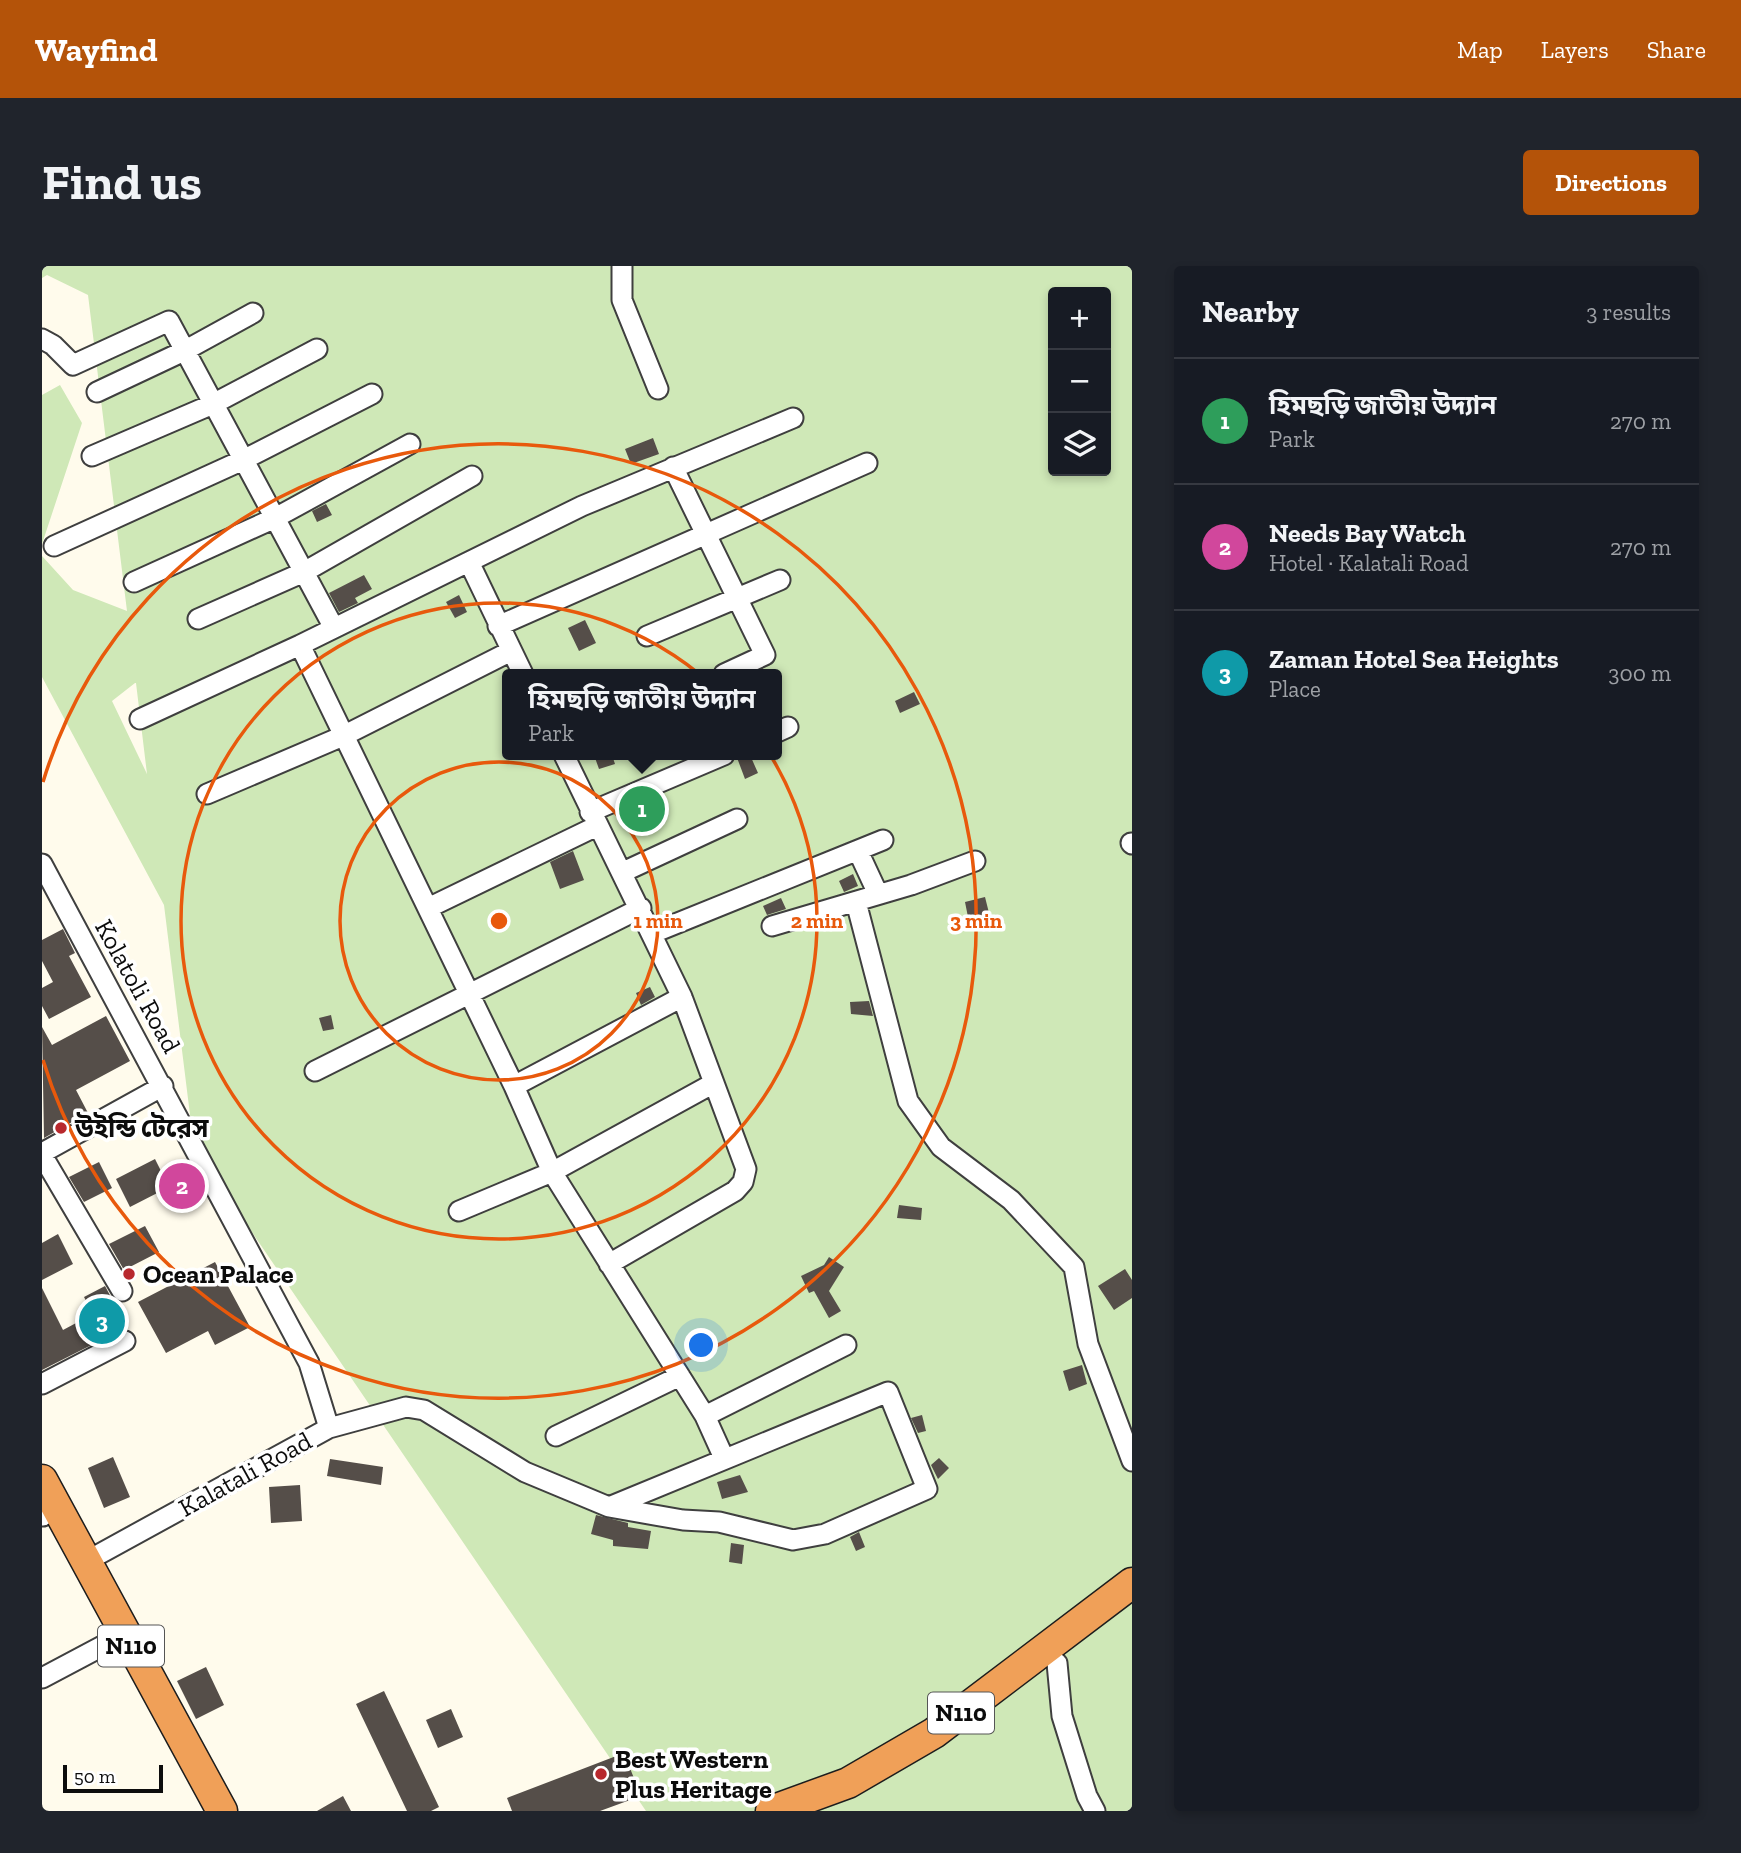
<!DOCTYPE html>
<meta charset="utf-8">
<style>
body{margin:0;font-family:"Zilla Slab","Noto Sans Bengali",serif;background:#20242c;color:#f1f3f6}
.controls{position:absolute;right:21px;top:21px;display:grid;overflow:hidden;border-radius:7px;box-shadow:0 4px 10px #0003}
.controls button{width:63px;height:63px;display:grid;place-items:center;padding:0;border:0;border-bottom:2px solid #363941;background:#171b24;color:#f1f3f6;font:35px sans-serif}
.scale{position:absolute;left:21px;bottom:18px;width:100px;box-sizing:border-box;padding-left:7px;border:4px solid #0c0c0c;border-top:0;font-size:19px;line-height:24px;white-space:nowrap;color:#0c0c0c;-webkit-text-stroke:5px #fff;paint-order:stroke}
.you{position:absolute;left:660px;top:1080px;width:24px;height:24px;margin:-18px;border:5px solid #fff;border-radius:50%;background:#1a73e8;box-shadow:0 0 0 10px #1a73e833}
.badge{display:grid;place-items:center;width:46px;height:46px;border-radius:50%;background:#b45309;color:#fff;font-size:23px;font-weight:700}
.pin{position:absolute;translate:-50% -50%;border:4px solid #fff;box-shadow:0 2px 7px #0006}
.popup{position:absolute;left:460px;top:403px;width:280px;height:91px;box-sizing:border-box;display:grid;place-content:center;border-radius:7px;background:#171b24;filter:drop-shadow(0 2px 5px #0005);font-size:23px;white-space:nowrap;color:#9ea1a6}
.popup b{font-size:26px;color:#f1f3f6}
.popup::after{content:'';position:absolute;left:50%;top:100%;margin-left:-14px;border:14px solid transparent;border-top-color:#171b24}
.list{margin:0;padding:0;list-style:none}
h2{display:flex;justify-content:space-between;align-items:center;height:91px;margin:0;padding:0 28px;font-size:30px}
h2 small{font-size:23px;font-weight:400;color:#9ea1a6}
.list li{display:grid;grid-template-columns:46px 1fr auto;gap:21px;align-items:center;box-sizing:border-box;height:126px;padding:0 28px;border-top:2px solid #363941}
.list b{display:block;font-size:26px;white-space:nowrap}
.list p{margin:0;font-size:23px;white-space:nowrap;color:#9ea1a6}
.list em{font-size:23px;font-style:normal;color:#9ea1a6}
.icon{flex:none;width:38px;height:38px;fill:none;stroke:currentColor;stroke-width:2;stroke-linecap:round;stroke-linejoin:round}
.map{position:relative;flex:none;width:1090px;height:1545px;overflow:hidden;border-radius:7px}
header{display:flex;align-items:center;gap:42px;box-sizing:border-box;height:98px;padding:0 35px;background:#b45309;color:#fff}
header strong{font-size:33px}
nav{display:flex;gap:38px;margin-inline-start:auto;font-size:24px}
.intro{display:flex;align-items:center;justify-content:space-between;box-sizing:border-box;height:168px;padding:0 42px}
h1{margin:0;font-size:49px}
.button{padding:18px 32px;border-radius:7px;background:#b45309;color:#fff;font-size:24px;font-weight:700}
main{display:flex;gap:42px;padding:0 42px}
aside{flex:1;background:#171b24;border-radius:7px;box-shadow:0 4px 10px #0003}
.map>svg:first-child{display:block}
.green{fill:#cfe8b7;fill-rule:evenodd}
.building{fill:#554e49}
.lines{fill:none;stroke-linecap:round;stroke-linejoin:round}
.minor-casing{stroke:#3f3f3f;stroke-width:23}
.highway-casing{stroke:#1d1d1d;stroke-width:33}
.minor{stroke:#fff;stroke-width:19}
.highway{stroke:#f0a058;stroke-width:30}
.ring{fill:none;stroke:#e8590c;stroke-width:3.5}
.poi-dot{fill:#b8282d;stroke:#fff;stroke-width:2.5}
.labels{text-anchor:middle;stroke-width:7;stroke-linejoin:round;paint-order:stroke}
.shield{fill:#fff;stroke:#555;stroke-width:2}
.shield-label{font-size:24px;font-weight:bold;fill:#0c0c0c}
.street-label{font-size:26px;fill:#0c0c0c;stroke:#fff}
.poi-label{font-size:26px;font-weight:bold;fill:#0c0c0c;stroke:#fff;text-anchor:start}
.centre{fill:#e8590c;stroke:#fff;stroke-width:3.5}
.ring-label{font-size:21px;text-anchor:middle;font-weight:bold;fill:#e8590c;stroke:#fff;stroke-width:7;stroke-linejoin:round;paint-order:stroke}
</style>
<header>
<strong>Wayfind</strong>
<nav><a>Map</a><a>Layers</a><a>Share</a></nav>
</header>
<div class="intro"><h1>Find us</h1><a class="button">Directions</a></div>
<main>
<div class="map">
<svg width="1090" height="1545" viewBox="0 0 1090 1545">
<rect width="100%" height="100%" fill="#fffbec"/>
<path class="green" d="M0,0H1090V1545H604L152,881L122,639L0,411V290L31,324L85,345L46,29L5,9L0,12ZM1011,26H1064V205H1011ZM465,408H735V489H465ZM93,417H94L105,508L70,435Z
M18,119L40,157L0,278V129Z"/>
<path class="building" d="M611,172L617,188L589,198L583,183Z
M284,238L290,249L275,256L270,245Z
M322,309L330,323L313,332L316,337L297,346L287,327Z
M417,329L425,346L413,352L404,336Z
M543,354L554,377L537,385L526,362Z
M872,426L878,438L858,447L853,435Z
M552,489H570L573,498L557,503Z
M694,489H708L716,507L703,513Z
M531,585L542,614L518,623L508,596Z
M811,608L816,620L802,626L797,615Z
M943,631L948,651L927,656L923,636Z
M739,632L744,643L725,649L721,640Z
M21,663L33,687L27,690L49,731L7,753L0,740V722L11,716L0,695V674Z
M608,721L613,731L599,739L594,727Z
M827,735L831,750L809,748L808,736Z
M289,749L292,763L281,765L277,752Z
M64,750L88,795L34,824L46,847L2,872L0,761L10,779Z
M113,893L127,921L88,941L74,913Z
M57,896L70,922L42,936L27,911Z
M857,939L880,942L879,954L855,952Z
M103,960L117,986L82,1004L67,978Z
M16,968L31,998L0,1014V977Z
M787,991L802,1001L787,1025L799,1045L787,1052L772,1025L767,1027L759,1010L782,999Z
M173,996L208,1061L173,1079L166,1065L124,1087L96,1036Z
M1083,1003L1090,1014V1032L1072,1044L1056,1020Z
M63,1020L85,1061L0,1104V1022L21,1064L51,1048L42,1031Z
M1040,1099L1045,1118L1027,1125L1021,1105Z
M880,1149L884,1165L876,1167L869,1152Z
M71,1191L88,1231L62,1242L46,1202Z
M897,1192L907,1202L896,1213L889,1199Z
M288,1193L341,1201L339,1219L285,1210Z
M698,1209L706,1226L680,1233L675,1216Z
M258,1219L260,1255L229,1257L227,1221Z
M554,1249L586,1257V1261L609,1265L606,1283L571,1280V1274L549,1268Z
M817,1266L823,1281L814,1285L808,1271Z
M689,1277L702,1279L700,1298L687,1296Z
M164,1401L182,1439L154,1453L135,1415Z
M342,1425L397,1541L389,1545H365L314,1438Z
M409,1443L421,1471L396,1482L384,1454Z
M582,1487L599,1530L558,1545H470L465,1532Z
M301,1530L309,1545H275Z"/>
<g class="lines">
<g class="minor-casing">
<path id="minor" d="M580,0V34L616,123
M0,73L11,79L31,99L127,55L292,362
M55,126L142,85L211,47
M50,190L171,138L275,83
M631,201L723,389L682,408
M12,280L201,194L330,128
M427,296L481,408
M92,316L233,252L368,178
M156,353L262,306L430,210
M456,360L825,197
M605,370L738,314
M258,379L472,820L510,906L663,1150L682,1192
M98,453L258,379L540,240L751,152
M735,466L746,461
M522,489L640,731L704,903L701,916L693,925L567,998
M165,528L301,470L469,385
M548,546L682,489
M1089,577L1090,578
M816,585L836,628
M0,598L267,1097L287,1162L43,1296
M581,606L695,553
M814,636L866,835L899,881L969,934L1032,1001L1046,1078L1090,1195
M386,642L555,560
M730,660L869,619L933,595
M611,667L841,574
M273,805L599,642
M472,820L640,731
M0,887L121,820
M0,889L80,1025
M417,945L510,906L672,817
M0,1118L83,1075
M663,1150L804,1079
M287,1162L364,1141L382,1144L483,1206L567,1241L641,1254L677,1256L751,1274L783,1268L885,1223L846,1126L567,1241
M514,1170L638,1110
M0,1250H1
M1015,1397L1020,1450L1045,1530L1053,1545
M0,1412L68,1376"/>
</g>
<g class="highway-casing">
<path id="highway" d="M0,1214L180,1545
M729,1545L806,1517L892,1467L1090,1317"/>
</g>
<use href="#minor" class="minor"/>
<use href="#highway" class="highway"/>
</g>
<g class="ring">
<circle cx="457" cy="655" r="159"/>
<circle cx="457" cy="655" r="318"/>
<path d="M1 516A477 477 0 1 1 1 794"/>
</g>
<g class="poi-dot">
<circle cx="19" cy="862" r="7"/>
<circle cx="87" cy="1008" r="7"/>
<circle cx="559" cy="1508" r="7"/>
</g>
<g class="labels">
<g class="shield">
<rect x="56" y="1359.5" width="66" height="41" rx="5"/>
<rect x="886" y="1426.5" width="66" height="41" rx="5"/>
</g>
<g class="shield-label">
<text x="89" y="1388">N110</text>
<text x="919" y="1455">N110</text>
</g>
<g class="street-label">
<text transform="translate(96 720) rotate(61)" y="9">Kolatoli Road</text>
<text transform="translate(203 1208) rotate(-29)" y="9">Kalatali Road</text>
</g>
<g class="poi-label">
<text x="33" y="871">উইন্ডি টেরেস</text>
<text x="101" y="1017">Ocean Palace</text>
<text x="573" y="1502">Best Western<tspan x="573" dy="30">Plus Heritage</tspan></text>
</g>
</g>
<circle cx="457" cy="655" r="10" class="centre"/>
<g class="ring-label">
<text x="616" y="662">1 min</text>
<text x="775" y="662">2 min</text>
<text x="934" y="662">3 min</text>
</g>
</svg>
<div class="controls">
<button>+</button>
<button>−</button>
<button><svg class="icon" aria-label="layers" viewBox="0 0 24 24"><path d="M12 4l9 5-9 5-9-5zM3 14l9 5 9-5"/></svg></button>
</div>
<div class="scale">50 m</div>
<div class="you"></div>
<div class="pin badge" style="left:600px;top:543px;background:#2e9e5b">1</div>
<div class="popup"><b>হিমছড়ি জাতীয় উদ্যান</b>Park</div>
<div class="pin badge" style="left:140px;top:920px;background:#d1479c">2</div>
<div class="pin badge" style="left:60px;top:1055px;background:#0f9aa8">3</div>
</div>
<aside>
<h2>Nearby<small>3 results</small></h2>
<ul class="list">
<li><span class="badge" style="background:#2e9e5b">1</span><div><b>হিমছড়ি জাতীয় উদ্যান</b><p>Park</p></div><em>270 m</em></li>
<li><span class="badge" style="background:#d1479c">2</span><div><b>Needs Bay Watch</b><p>Hotel · Kalatali Road</p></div><em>270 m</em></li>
<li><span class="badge" style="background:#0f9aa8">3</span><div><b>Zaman Hotel Sea Heights</b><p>Place</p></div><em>300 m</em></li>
</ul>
</aside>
</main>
